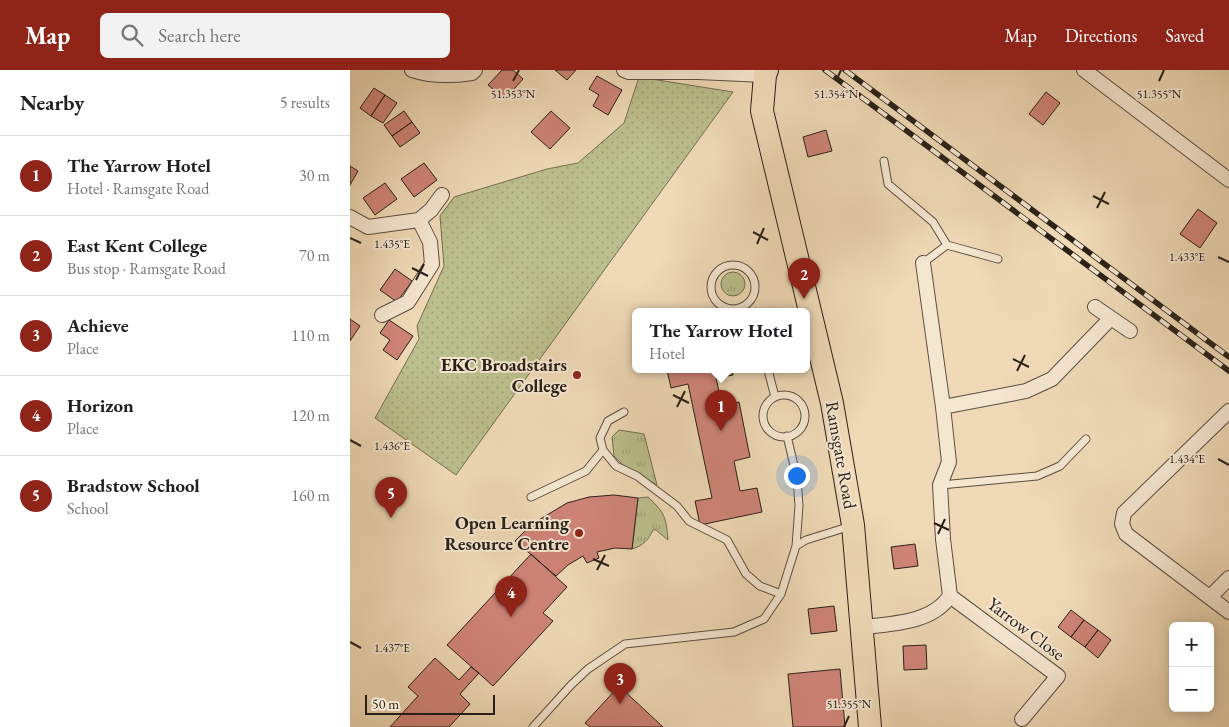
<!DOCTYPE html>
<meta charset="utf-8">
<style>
body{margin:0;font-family:"EB Garamond",serif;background:#f2f2f2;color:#202124}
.controls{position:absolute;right:15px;bottom:15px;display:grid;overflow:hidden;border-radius:8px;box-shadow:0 2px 12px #0003}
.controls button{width:45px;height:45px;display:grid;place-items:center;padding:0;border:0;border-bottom:1px solid #e0e0e0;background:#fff;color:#202124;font:25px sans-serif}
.scale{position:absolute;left:15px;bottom:12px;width:130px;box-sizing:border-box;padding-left:5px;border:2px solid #2a2018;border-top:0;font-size:14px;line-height:18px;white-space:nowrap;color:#2a2018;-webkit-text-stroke:4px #f5e6d0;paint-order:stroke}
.you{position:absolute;left:446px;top:405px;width:18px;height:18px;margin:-12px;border:4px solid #fff;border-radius:50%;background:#1a73e8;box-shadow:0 0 0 8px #1a73e833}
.badge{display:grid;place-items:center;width:32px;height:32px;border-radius:50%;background:#8f2418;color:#fff;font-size:16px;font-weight:700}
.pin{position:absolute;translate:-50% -41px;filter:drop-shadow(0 1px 2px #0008)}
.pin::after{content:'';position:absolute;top:26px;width:18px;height:15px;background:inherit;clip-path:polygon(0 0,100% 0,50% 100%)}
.popup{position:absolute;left:282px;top:238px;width:178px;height:65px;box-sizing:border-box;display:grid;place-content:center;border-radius:8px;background:#fff;filter:drop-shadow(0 1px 4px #0005);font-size:16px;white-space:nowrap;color:#757577}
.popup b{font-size:19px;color:#202124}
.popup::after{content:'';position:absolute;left:50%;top:100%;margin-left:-10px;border:10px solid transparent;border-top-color:#fff}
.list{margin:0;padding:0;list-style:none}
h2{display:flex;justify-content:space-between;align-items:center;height:65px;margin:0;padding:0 20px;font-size:21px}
h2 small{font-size:16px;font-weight:400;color:#757577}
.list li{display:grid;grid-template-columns:32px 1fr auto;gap:15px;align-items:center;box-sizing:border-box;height:80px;padding:0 20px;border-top:1px solid #e0e0e0}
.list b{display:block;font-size:19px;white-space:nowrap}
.list p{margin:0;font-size:16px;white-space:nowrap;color:#757577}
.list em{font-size:16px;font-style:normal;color:#757577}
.icon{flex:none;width:28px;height:28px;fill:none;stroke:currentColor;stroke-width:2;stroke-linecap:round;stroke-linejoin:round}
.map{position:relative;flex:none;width:879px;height:657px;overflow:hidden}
header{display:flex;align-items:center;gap:30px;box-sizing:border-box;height:70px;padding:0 25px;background:#8f2418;color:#fff}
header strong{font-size:24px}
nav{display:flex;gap:28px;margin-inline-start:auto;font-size:18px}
.search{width:350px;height:45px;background:#f2f2f2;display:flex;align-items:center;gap:12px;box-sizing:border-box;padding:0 18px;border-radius:8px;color:#757577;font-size:19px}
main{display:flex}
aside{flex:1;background:#fff}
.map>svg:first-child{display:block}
.grass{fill:url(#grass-tufts);stroke:#727052}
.park{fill:url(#park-dots);stroke:#727052}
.building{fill:#cf8478;stroke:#2a2018}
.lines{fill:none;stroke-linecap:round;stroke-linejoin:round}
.lane-casing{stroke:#5b4e40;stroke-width:9}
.street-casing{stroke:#5b4e40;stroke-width:16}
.primary-casing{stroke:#2a2018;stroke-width:24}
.lane{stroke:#f5e6d0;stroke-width:7}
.street{stroke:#f5e6d0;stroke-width:14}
.primary{stroke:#efd9b6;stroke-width:22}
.rail-casing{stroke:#2a2018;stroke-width:5.5}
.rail{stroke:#f5e6d0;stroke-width:4;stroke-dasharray:11;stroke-linecap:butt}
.ticks{fill:none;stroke:#2a2018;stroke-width:2}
.poi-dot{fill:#8f2418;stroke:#f5e6d0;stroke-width:2}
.labels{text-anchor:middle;stroke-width:4;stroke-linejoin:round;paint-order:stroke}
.poi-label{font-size:18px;font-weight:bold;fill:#2a2018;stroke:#f5e6d0;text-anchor:end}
.street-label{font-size:18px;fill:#2a2018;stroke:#f5e6d0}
.ticks-label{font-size:12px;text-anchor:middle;fill:#2a2018;stroke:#f5e6d0;stroke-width:4;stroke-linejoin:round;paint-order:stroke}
</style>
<header>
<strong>Map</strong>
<div class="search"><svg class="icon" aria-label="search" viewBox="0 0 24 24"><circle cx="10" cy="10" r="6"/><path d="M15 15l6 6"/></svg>Search here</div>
<nav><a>Map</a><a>Directions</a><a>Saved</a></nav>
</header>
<main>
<aside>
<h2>Nearby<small>5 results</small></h2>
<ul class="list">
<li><span class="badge">1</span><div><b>The Yarrow Hotel</b><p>Hotel · Ramsgate Road</p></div><em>30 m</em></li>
<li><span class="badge">2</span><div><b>East Kent College</b><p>Bus stop · Ramsgate Road</p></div><em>70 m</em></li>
<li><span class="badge">3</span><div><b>Achieve</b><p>Place</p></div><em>110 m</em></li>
<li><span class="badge">4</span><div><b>Horizon</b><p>Place</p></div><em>120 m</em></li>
<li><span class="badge">5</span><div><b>Bradstow School</b><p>School</p></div><em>160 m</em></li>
</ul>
</aside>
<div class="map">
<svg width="879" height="657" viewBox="0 0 879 657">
<defs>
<pattern id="grass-tufts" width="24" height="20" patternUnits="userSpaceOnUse" patternTransform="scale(1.25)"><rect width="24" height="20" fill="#bbbf8d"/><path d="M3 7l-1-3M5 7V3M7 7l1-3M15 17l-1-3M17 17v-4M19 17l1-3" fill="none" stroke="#a1a479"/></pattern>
<pattern id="park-dots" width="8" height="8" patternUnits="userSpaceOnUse" patternTransform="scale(1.25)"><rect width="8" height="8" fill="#bbbf8d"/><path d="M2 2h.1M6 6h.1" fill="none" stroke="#a1a479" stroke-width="1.8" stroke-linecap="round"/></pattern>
</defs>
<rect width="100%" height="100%" fill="#efd9b6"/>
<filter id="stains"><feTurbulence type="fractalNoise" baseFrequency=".004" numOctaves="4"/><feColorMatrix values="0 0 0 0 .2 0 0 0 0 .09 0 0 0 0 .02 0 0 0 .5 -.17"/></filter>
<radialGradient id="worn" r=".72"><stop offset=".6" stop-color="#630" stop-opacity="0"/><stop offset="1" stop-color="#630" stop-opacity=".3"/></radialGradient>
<path class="grass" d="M371 214a12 12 0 1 1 24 0a12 12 0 1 1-24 0Z
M269,360L294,364L307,415L275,397L264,386L262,367Z
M298,427C315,443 316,447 318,470L306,460H303C299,469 293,476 282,479L288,428Z"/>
<path class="park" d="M289,7L383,22L106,405L25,348L69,269L67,256L94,196L90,146L104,127L197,99L228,93L274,53Z"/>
<path class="building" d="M152,0H163L173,9L155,29L138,15Z
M205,0H226L217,10Z
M247,6L272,20L258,45L243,36L249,25L239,19Z
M24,18L35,25L21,46L10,38Z
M696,22L710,33L693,55L679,44Z
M35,25L47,33L33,53L21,46Z
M54,41L62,52L42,66L34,55Z
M201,41L220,58L200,79L181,62Z
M62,52L70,63L50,77L42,66Z
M476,60L482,81L458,87L453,67Z
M74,93L87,110L64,127L51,109Z
M0,96L8,101L0,115Z
M35,113L47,129L25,145L13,128Z
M848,139L867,153L850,178L830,164Z
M45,199L62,211L47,232L30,220Z
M0,249L10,256L0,271Z
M39,250L63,266L47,290L33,280L40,270L30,263Z
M317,300H382L383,305L366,308L372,335L389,332L400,387L384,391L390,421L407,418L412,442L350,455L345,431L362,428L338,314L321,318Z
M264,425L288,428L282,479L265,478L247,482L249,488L237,493L233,486L218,495L206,506L165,471L182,454L217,433L239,427Z
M565,474L568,496L544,499L541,477Z
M181,484L217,517L193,543L203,551L143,616L97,575Z
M484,536L487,561L461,564L458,539Z
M721,540L734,550L721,567L708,557Z
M734,550L748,560L735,577L721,567Z
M748,560L761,570L748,588L735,577Z
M576,575L577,599L554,600L553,576Z
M85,588L109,610L121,597L129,603L110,624L120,634L99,657H40L68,626L58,617Z
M490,599L495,657H443L438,604Z
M269,616L313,657H240L235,653Z"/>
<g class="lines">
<g class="lane-casing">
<path id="lane" d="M534,91L538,114L583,152L597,175L648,189
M573,193L597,175
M361 217a22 22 0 1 1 44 0a22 22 0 1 1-44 0Z
M418,300L425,327
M413 346a21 21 0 1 1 42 0a21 21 0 1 1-42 0Z
M274,342L258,351L250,368L253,380L266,396L287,406L327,436L339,451L377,470L396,504L410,516L431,524
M591,415L687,406L710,396L736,369
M181,427L236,401L253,380
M446,476L456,470L501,456
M183,657L221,615L238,599L275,574L384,562L414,549L431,524L446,476L449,436L447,408L437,366"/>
</g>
<g class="street-casing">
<path id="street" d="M62,0C82,7 102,6 122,3L125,0
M274,0L279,2H348L415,5
M734,0L879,110
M0,147L18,157L69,150L81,140L92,125
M745,237L780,261
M32,245L58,232L82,194L80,172L69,150
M593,337L676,321L702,309L761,248
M879,341L774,443L772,454L776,464L879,542
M600,526L708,606L672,649
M860,527L879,508
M512,557C542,554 582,553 600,526L593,469L590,415L599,392L593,337L573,193"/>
</g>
<g class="primary-casing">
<path id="primary" d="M417,0L415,5L412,41L482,333L503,455L520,657"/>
</g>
<use href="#lane" class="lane"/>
<use href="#street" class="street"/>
<use href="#primary" class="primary"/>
<g class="rail-casing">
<path id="rail" d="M475,0L879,301
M495,0L879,287"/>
</g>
<use href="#rail" class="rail"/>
</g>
<path class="ticks" d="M163,11L169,0M486,11L491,0M809,11L814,0M743,126L759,134M747,138L755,122M403,162L418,170M0,168L11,173M407,174L414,158M868,187L879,192M62,198L78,206M66,210L74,194M663,289L679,297M667,301L675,285M323,325L339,333M327,337L335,321M0,370L11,376M868,389L879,395M584,453L599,460M588,464L595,449M243,489L259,496M247,500L255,485M0,572L11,578M494,657L499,646"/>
<g class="poi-dot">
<circle cx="227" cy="305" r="5"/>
<circle cx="229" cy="463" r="5"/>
</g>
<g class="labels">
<g class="poi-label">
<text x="217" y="301">EKC Broadstairs<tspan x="217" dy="21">College</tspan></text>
<text x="219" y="459">Open Learning<tspan x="219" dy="21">Resource Centre</tspan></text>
</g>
<g class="street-label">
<text transform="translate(491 385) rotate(80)" y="6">Ramsgate Road</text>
<text transform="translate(676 559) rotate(37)" y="6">Yarrow Close</text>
</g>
</g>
<g class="ticks-label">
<text x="163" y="28">51.353°N</text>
<text x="486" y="28">51.354°N</text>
<text x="809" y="28">51.355°N</text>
<text x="42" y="178">1.435°E</text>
<text x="837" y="191">1.433°E</text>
<text x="42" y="380">1.436°E</text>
<text x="837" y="393">1.434°E</text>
<text x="42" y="582">1.437°E</text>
<text x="499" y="638">51.355°N</text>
</g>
<rect width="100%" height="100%" filter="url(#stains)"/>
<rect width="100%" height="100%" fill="url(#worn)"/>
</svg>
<div class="controls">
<button>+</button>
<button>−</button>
</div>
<div class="scale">50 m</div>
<div class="you"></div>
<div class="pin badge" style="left:371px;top:361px">1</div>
<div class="popup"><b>The Yarrow Hotel</b>Hotel</div>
<div class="pin badge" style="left:454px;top:229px">2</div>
<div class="pin badge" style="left:270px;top:634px">3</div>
<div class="pin badge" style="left:161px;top:547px">4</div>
<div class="pin badge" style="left:41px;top:448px">5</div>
</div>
</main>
